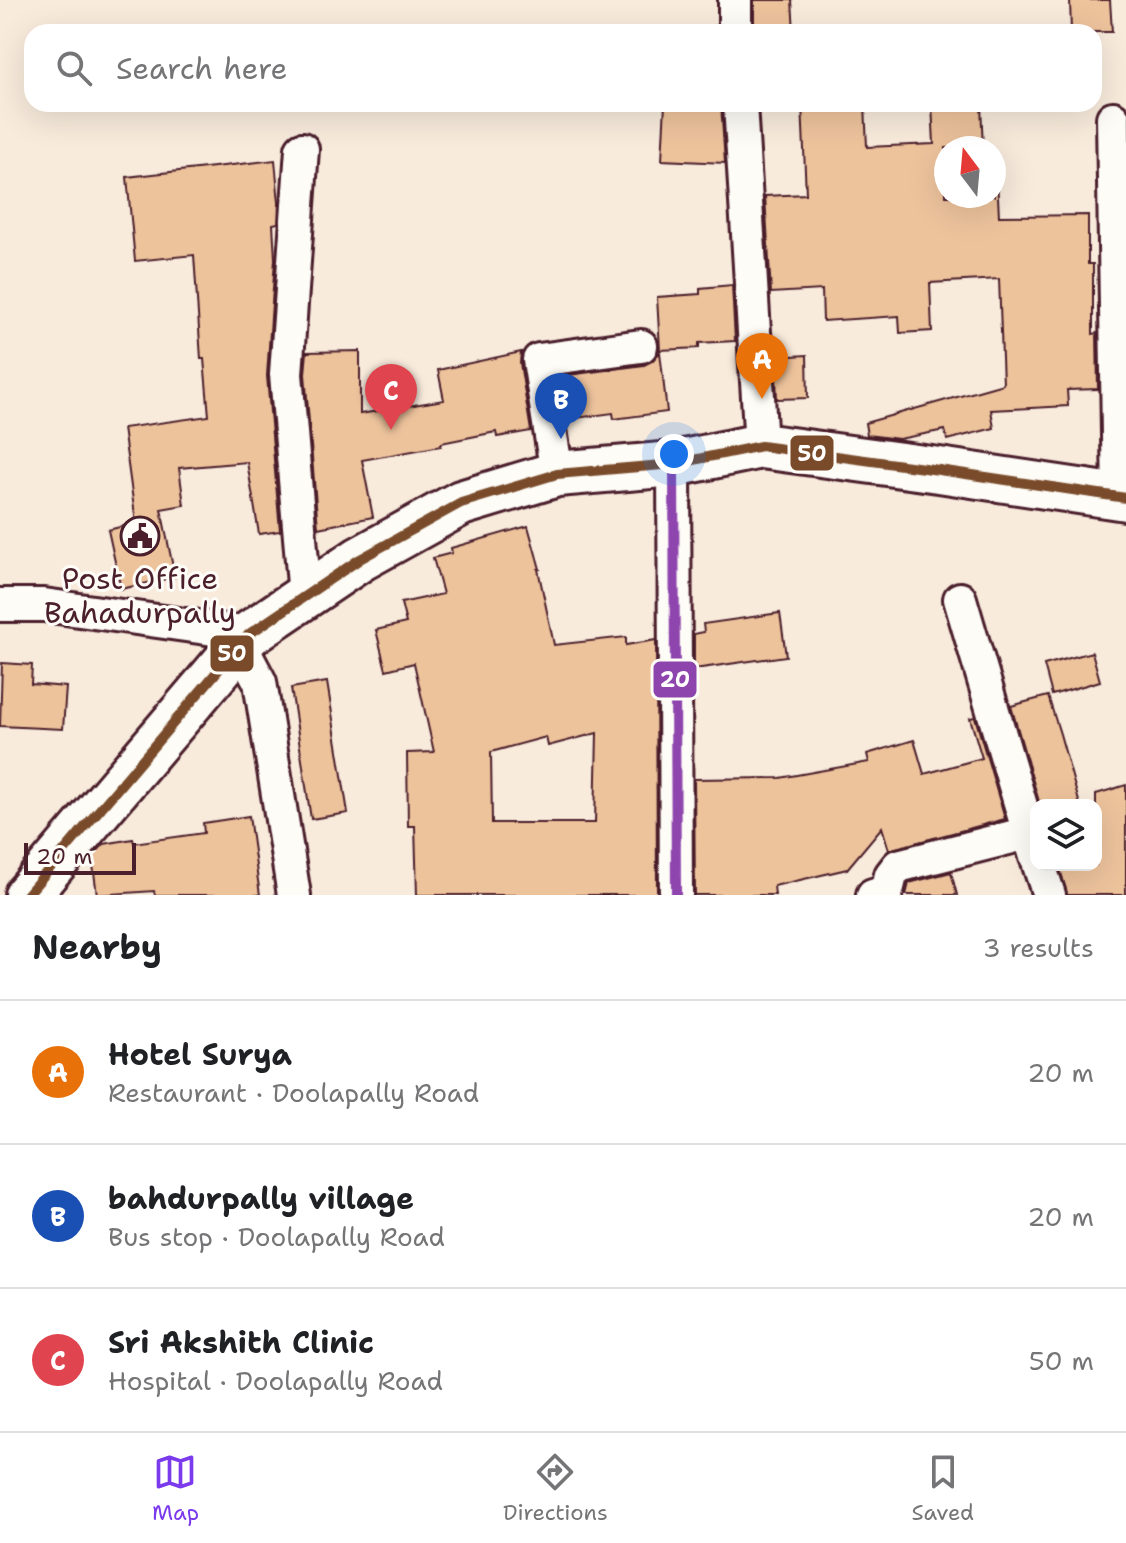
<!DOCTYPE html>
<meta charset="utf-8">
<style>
body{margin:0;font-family:"Shantell Sans",sans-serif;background:#f6f6f6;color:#202124}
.controls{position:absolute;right:24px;bottom:24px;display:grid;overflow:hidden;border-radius:16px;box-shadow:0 8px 32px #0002}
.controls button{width:72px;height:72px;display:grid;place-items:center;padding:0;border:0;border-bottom:2px solid #e0e0e0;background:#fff;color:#202124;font:40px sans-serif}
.compass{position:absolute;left:934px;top:136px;width:72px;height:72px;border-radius:50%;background:#fff;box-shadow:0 8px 32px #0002;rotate:344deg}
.scale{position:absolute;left:24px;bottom:20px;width:112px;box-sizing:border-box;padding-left:8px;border:4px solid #4a1f2b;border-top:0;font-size:22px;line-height:28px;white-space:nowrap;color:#4a1f2b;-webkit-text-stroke:6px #fdfcf7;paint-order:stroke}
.you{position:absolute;left:674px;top:454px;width:28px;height:28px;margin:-20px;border:6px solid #fff;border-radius:50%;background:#1a73e8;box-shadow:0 0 0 12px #1a73e833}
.badge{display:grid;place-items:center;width:52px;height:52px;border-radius:50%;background:#7c3aed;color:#fff;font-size:26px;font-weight:700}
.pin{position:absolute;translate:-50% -66px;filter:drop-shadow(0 2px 4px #0008)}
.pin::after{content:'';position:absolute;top:42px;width:28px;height:24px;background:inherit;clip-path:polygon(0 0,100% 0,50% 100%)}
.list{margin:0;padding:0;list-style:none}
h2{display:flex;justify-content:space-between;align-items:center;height:104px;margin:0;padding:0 32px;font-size:34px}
h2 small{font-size:26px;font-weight:400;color:#757577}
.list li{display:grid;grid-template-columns:52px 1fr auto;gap:24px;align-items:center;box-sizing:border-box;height:144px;padding:0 32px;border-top:2px solid #e0e0e0}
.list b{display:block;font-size:30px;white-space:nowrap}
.list p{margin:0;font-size:26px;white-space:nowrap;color:#757577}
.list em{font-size:26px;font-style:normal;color:#757577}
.icon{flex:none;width:44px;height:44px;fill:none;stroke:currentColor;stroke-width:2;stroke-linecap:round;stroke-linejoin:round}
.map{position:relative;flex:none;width:1126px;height:895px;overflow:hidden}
.search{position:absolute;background:#fff;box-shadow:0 8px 32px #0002;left:24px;right:24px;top:24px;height:88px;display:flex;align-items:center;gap:20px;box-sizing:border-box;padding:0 28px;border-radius:24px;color:#757577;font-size:30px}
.sheet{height:536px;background:#fff}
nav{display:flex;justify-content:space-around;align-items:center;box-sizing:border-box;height:112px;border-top:2px solid #e0e0e0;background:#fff;font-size:22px;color:#757577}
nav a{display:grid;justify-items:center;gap:4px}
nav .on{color:#7c3aed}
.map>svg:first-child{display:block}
.building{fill:#edc39c;stroke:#4a1f2b;stroke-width:2;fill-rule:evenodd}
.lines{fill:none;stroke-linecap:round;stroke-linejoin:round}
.minor-casing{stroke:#4a1f2b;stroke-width:38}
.secondary-casing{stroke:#4a1f2b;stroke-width:50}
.minor{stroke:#fdfcf7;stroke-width:32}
.secondary{stroke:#fdfcf7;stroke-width:44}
.bus-1-casing{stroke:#fdfcf7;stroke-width:16}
.bus-2-casing{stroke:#fdfcf7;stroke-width:16}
.bus-1{stroke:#8e44ad;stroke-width:10}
.bus-2{stroke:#7a4b2a;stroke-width:10}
.labels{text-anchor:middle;stroke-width:6;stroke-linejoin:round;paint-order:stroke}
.poi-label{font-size:30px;fill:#4a1f2b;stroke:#fdfcf7}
.line-badge{stroke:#fdfcf7;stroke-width:3}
.badge-label{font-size:22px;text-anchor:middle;font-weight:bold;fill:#fff}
</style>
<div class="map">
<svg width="1126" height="895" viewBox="0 0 1126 895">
<rect width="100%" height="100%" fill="#f8ebdc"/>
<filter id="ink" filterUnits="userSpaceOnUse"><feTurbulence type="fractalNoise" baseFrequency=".0125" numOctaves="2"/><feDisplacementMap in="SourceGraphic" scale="16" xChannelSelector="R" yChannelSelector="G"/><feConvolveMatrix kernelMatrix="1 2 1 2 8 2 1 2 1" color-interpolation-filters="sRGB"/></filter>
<g filter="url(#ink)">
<path class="building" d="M754,0H792L794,32H754Z
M1070,0H1110L1112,32H1071Z
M665,104H721L725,163L662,160Z
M802,104H865L867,147L934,144L932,104H981L983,148H946V196H994V159H996L999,216L1088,215V264H1093V334L1097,333L1098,389L1067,390L1068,406L991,410L994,428L947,440L945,430L899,439L867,435L865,423L1003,384L999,279L930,283L932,331L900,333L899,316L823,321L822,290L771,293L765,196L806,194Z
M275,160L279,203L278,223L273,224L275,259L267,376L280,531L259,534L247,462L179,468L184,505L161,509L175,577L121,589L108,530L136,523L123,428L209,416L204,359H201L194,255L135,261L127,177Z
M732,285L735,341L699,343V348L660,350L657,297L700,294V288Z
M360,351V414L444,400L438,370L521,352L520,363L531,431L497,437L496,432L441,443V446L362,460L373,517L318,528L305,374L307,352Z
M660,352L667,412L614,419L613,413L568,419L561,376L644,365L652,361Z
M807,355L808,398L777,399L775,357Z
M528,526L540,569H538L554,645L626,637V645L656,640L657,895H417L415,826H408L407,753L434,752L414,663L386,670L376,630L406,623L401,603L443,594L433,558L452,553L451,548ZM597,733L595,823H492L491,752L546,737L548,746Z
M780,613L786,656L694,669V634L704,632L703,624Z
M1092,652L1100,681L1052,695L1044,665Z
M2,663L32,665L31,684L66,687L63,729L0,726Z
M327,682L348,813L311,819L291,688Z
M1048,696L1060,734L1080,805H1040L1011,706Z
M975,717L1005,819L889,850L882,827L847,869L774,886L775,895H695L694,779L780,778L869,762L867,754L914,740L924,774L982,758L970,718Z
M1126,785V895H1067L1059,865H1096V794Z
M249,816L260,895H155L154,891L97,895L92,857L104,844L133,839L134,843L204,833L203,823Z
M951,872L957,895H906L909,883Z"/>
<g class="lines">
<g class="minor-casing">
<path id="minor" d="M735,32V0
M740,104L761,446
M1113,118L1119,498
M302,149L286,374L305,596
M674,464L676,895
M557,474L539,360L641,346
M960,599L1036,857
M0,605H44L249,634
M240,644L260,682L294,895
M1039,865L1049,895
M873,895L887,891L891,875L898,866L1028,833"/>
</g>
<g class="secondary-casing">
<path id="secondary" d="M27,895L249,634L360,559L461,503L557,474L674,464L761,446L939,470L1126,498"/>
</g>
<use href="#minor" class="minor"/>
<use href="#secondary" class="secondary"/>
<g class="bus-1-casing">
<path id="bus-1" d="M674,464L676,895"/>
</g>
<g class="bus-2-casing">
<path id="bus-2" d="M27,895L249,634L360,559L461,503L557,474L674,464L761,446L939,470L1126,498"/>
</g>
<use href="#bus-1" class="bus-1"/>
<use href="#bus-2" class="bus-2"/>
</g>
</g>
<defs>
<g id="civic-ring" transform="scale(2)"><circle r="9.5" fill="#fdfcf7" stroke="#4a1f2b" stroke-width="1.5"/><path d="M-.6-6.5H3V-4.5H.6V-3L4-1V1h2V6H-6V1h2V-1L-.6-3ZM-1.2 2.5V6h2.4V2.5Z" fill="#4a1f2b"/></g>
</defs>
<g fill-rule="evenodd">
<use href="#civic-ring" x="140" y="536"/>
</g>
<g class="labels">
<g class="poi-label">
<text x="140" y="589">Post Office<tspan x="140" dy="34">Bahadurpally</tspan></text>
</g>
</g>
<g class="line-badge">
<rect x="789" y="434" width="46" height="38" rx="8" fill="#7a4b2a"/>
<rect x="209" y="634" width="46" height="39" rx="8" fill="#7a4b2a"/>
<rect x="652" y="660" width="46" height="39" rx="8" fill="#8e44ad"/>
</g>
<g class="badge-label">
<text x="812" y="461">50</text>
<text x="232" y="661">50</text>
<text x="675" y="687">20</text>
</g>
</svg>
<div class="controls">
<button><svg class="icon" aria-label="layers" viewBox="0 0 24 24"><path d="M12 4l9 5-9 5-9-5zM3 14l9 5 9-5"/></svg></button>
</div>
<svg class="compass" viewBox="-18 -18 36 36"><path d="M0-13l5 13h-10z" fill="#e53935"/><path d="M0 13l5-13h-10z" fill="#757577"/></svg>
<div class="scale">20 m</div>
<div class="you"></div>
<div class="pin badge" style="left:762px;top:399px;background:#e8710a">A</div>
<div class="pin badge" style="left:561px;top:439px;background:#1a4fb4">B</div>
<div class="pin badge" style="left:391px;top:430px;background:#e0444e">C</div>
<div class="search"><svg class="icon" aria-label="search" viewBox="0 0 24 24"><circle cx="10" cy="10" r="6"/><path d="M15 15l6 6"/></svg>Search here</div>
</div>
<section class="sheet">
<h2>Nearby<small>3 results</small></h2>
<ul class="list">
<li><span class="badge" style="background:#e8710a">A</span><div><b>Hotel Surya</b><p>Restaurant · Doolapally Road</p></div><em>20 m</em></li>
<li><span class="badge" style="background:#1a4fb4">B</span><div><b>bahdurpally village</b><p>Bus stop · Doolapally Road</p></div><em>20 m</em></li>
<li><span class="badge" style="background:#e0444e">C</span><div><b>Sri Akshith Clinic</b><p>Hospital · Doolapally Road</p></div><em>50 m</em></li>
</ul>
</section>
<nav>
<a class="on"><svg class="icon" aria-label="map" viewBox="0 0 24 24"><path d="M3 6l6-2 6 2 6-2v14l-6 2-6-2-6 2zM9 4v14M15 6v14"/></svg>Map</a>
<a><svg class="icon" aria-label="directions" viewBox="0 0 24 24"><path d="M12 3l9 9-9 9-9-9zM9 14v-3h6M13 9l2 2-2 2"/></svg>Directions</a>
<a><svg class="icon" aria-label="saved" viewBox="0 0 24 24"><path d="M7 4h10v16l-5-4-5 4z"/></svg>Saved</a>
</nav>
